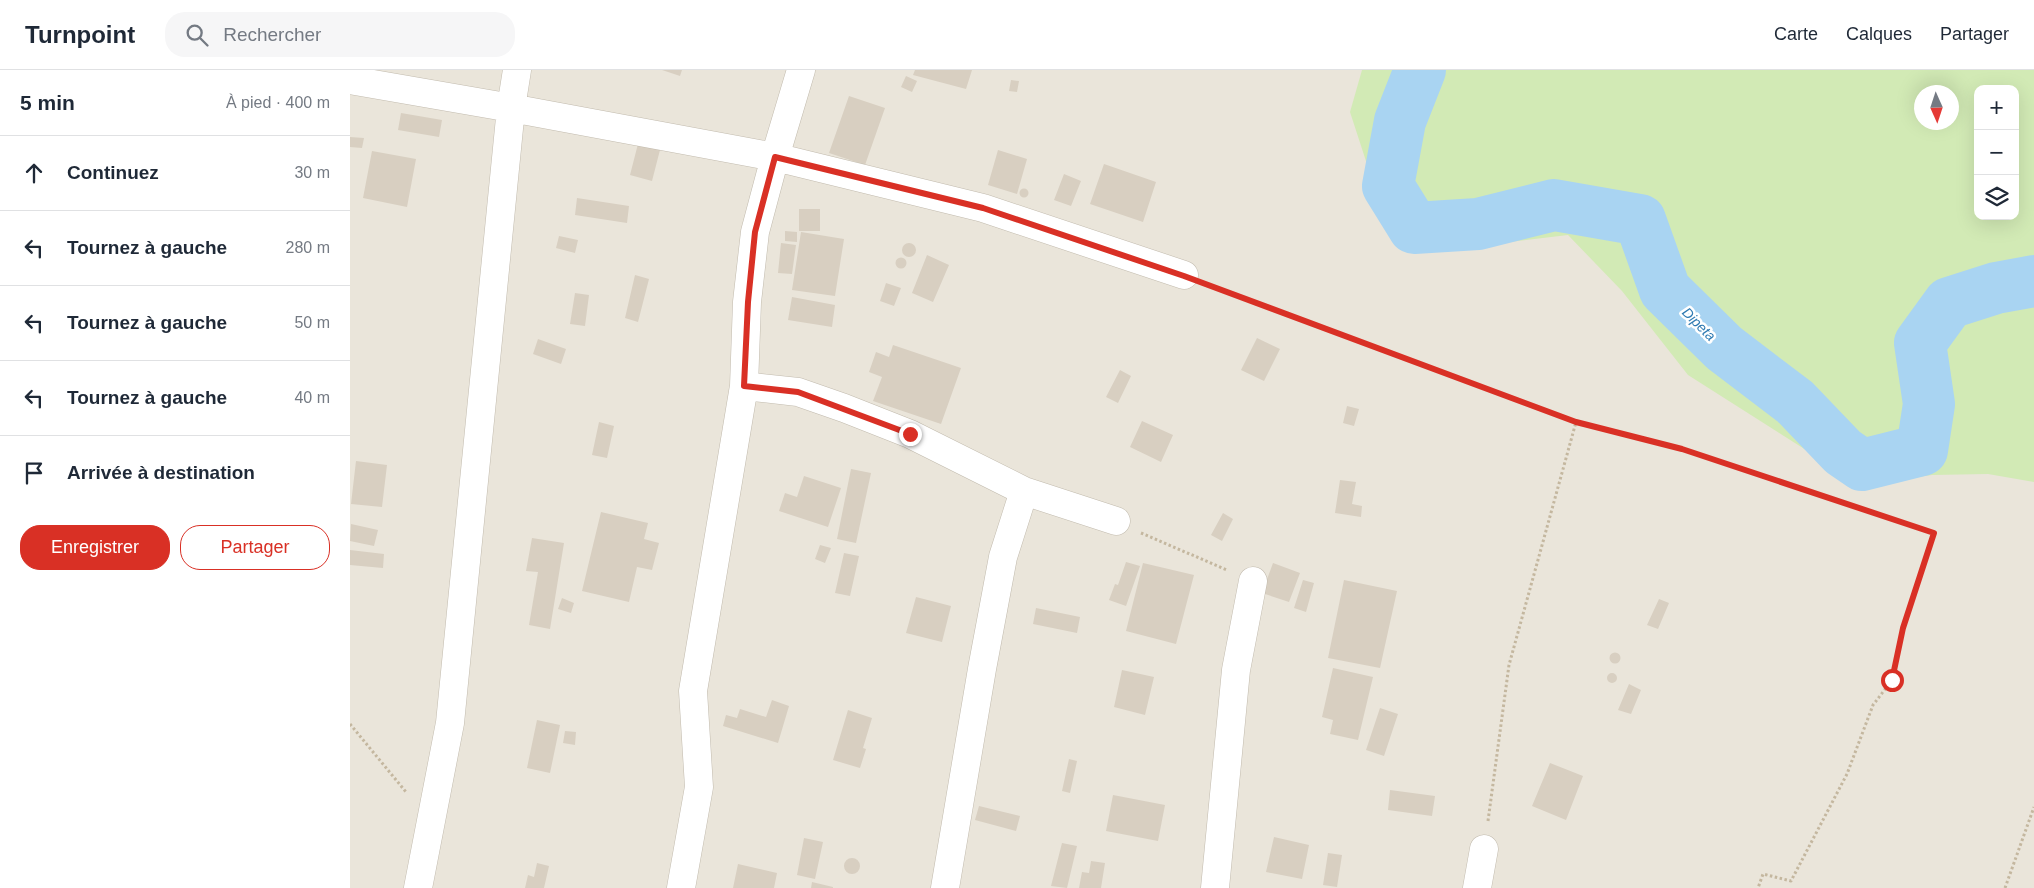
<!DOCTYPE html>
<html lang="fr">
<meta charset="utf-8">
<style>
body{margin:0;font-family:Helvetica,sans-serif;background:#f6f6f7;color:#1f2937}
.controls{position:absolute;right:15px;top:15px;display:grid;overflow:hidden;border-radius:10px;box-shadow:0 5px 20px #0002}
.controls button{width:45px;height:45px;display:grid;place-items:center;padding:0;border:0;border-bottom:1px solid #e0e1e3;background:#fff;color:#1f2937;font:25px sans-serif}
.compass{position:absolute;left:1564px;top:15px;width:45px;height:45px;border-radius:50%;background:#fff;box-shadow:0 5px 20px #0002;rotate:177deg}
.stop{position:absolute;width:15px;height:15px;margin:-11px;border:4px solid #d93025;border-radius:50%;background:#fff}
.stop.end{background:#d93025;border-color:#fff;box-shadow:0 1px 5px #0008}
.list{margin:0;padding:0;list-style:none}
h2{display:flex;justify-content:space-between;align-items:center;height:65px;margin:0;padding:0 20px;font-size:21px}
h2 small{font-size:16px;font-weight:400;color:#747a83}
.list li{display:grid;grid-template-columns:32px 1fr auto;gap:15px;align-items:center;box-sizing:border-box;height:75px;padding:0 20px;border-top:1px solid #e0e1e3}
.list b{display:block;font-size:19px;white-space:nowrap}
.list em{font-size:16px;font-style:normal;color:#747a83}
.actions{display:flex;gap:10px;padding:15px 20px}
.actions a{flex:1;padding:11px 0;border:1px solid #d93025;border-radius:20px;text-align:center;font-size:18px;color:#d93025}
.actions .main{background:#d93025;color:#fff}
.icon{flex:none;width:28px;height:28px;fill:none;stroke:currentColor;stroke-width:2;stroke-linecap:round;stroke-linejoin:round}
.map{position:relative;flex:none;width:1684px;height:818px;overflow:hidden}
header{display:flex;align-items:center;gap:30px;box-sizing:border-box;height:70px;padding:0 25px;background:#fff;border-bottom:1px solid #e0e1e3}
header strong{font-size:24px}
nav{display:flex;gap:28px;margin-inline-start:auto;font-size:18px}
.search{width:350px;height:45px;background:#f6f6f7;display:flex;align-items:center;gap:12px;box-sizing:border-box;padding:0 18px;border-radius:20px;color:#747a83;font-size:19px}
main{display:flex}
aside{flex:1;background:#fff}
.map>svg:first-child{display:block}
.residential{fill:#eae5da;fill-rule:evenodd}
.green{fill:#d2eab5;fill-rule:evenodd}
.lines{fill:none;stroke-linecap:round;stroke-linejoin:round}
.river{stroke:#a9d4f2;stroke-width:52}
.building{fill:#d8cfc1}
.minor-casing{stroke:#c2bbae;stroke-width:29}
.path{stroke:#c4b79f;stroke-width:3;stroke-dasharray:2.5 2.5;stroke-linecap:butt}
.minor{stroke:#fff;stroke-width:28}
.route{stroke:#d93025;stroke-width:6}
.labels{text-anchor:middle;stroke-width:5;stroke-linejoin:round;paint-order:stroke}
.water-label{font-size:14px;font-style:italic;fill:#2e7ab2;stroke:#fff}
</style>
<header>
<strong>Turnpoint</strong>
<div class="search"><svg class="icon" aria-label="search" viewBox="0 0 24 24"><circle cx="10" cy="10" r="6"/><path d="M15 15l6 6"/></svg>Rechercher</div>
<nav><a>Carte</a><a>Calques</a><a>Partager</a></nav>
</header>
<main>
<aside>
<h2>5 min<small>À pied · 400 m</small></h2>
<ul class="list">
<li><svg class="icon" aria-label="ahead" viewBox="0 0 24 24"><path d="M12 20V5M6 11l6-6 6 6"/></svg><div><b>Continuez</b></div><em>30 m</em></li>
<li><svg class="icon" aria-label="left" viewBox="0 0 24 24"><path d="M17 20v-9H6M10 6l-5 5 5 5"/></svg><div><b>Tournez à gauche</b></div><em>280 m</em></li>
<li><svg class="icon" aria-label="left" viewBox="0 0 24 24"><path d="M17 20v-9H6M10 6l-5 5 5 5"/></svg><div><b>Tournez à gauche</b></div><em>50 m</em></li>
<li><svg class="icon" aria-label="left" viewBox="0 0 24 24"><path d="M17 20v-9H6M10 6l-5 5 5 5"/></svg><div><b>Tournez à gauche</b></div><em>40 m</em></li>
<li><svg class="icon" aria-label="arrive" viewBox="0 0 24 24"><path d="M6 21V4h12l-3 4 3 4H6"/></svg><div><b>Arrivée à destination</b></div></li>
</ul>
<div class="actions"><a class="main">Enregistrer</a><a>Partager</a></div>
</aside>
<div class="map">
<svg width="1684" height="818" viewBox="0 0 1684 818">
<rect width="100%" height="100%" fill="#f6f3ec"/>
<path class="residential" d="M0,0H1684V818H0ZM1628,19H1665V146H1628ZM1572,22H1602V52H1572Z"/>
<path class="green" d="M1012,0H1684V412L1638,404L1582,405L1511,415L1338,305L1272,221L1218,165L1086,181L1042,171L1000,42ZM1628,19H1665V146H1628ZM1572,22H1602V52H1572Z"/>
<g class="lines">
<path class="river" d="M1070,0L1050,51L1038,116L1064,158L1128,154L1204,135L1290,150L1315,220L1374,278L1445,332L1493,382L1512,395L1572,380L1579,334L1570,273L1599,233L1646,218L1684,211"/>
</g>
<path class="building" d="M312,0H332L330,6Z
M565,0H622L616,19L563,5Z
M556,6L567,11L562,22L551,17Z
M661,10L669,11L667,22L659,21Z
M499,26L535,38L515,95L479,83Z
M51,43L92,50L89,67L48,60Z
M0,67L14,68L12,78L0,77Z
M289,70L311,76L302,111L280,105Z
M648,80L677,89L667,124L638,115Z
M22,81L66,89L57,137L13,128Z
M754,94L806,112L793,152L740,134Z
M714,104L731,111L721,136L704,130Z
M669.5 123a4.5 4.5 0 1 1 9 0a4.5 4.5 0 1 1-9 0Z
M227,128L279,136L277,153L225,145Z
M449,139H470V161H449Z
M435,161L447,162V172L435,171Z
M451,162L494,169L485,226L442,220Z
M209,166L228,170L225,183L206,178Z
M431,173L446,175L442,204L428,203Z
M552 180a7 7 0 1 1 14 0a7 7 0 1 1-14 0Z
M577,185L599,195L583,232L562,223Z
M545.5 193a5.5 5.5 0 1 1 11 0a5.5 5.5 0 1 1-11 0Z
M285,205L299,209L288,252L275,248Z
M536,213L551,218L544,236L530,231Z
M225,223L239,225L235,256L220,254Z
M442,227L485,235L482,257L438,250Z
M907,268L930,279L914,311L891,300Z
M188,269L216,279L211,294L183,284Z
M543,275L611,298L591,354L523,331L532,307L519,302L526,282L539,287Z
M770,300L781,306L768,333L756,327Z
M997,336L1009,339L1004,356L993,353Z
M792,351L823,365L811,392L780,377Z
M249,352L264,356L257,388L242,385Z
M6,391L37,395L32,437L1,434Z
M501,399L521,403L506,473L487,469Z
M454,406L491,418L478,457L429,441L435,423L447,427Z
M990,410L1006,412L1002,434L1012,436L1011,447L985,443Z
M251,442L298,453L294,469L309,473L302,500L287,497L279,532L232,521Z
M873,443L883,449L872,471L861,465Z
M1,454L28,460L24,476L0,471Z
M182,468L214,473L200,559L179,555L188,502L176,501Z
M470,475L481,478L475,493L465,489Z
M0,480L34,484L33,498L0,495Z
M494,483L509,486L500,526L485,523Z
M776,492L790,496L776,536L759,530L765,514L768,515Z
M793,493L844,505L826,574L776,561Z
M923,493L950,503L939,532L912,523Z
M953,510L964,513L956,542L944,538Z
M994,510L1047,521L1030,598L978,588Z
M566,527L601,536L592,572L556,563Z
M212,528L224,533L221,543L208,539Z
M1309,529L1319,533L1308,559L1297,555Z
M686,538L730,547L727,563L683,554Z
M1259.5 588a5.5 5.5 0 1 1 11 0a5.5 5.5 0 1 1-11 0Z
M983,598L1023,607L1008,670L980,664L983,650L972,647Z
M772,600L804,607L795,645L764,637Z
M1257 608a5 5 0 1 1 10 0a5 5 0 1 1-10 0Z
M1279,614L1291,620L1281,644L1268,640Z
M422,630L439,636L428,673L373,656L376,645L387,648L390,639L416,647Z
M1030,638L1048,644L1034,686L1016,680Z
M498,640L522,648L513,678L516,679L510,698L483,690Z
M187,650L210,655L200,703L177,698Z
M215,661L226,662L225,675L213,673Z
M719,689L727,691L720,723L712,721Z
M1200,693L1233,706L1216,750L1182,736Z
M1040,720L1085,726L1082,746L1038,740Z
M763,725L815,735L808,771L756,761Z
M629,736L670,746L666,761L625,750Z
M924,767L959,775L952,809L916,802Z
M454,768L473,772L465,809L447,805Z
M712,773L727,776L717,818L701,816Z
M978,783L992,785L987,817L973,815Z
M494 796a8 8 0 1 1 16 0a8 8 0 1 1-16 0Z
M741,791L755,793L751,818H729L732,802L739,803Z
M187,793L199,796L194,818H175L178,805L184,807Z
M388,794L427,803L424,818H383Z
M462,812L483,817V818H461Z"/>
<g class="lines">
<g class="minor-casing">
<path id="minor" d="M451,0L425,87L405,162L397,232L394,316L448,322L494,338L560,364L674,421L766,451
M0,10L161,38L425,87L633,138L834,205
M68,818L100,653L161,38L167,0
M331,818L349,717L343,621L394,316
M595,818L632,599L653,487L674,421
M865,818L886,600L903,511
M1127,818L1134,779"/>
</g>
<path class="path" d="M859,215L1226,352L1332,379L1584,463L1553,558L1542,610L1523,635L1497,704L1441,811L1413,804L1408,818
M791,463L877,500
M0,654L56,722
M1138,751L1159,595L1226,352
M1655,818L1684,737"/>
<use href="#minor" class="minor"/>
</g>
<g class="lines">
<path class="route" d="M560,364L448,322L394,316L398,232L405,162L425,87L633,138L834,206L1226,352L1332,379L1584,463L1553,558L1542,610"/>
</g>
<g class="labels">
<g class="water-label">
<text transform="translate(1349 254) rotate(45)" y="5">Dipeta</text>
</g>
</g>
</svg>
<div class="controls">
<button>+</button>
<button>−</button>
<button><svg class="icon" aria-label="layers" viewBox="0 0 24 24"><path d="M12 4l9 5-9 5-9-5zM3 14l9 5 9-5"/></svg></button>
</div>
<svg class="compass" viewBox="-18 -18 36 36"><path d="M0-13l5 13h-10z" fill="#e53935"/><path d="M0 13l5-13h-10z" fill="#747a83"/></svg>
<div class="stop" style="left:1542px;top:610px"></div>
<div class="stop end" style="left:560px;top:364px"></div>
</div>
</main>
